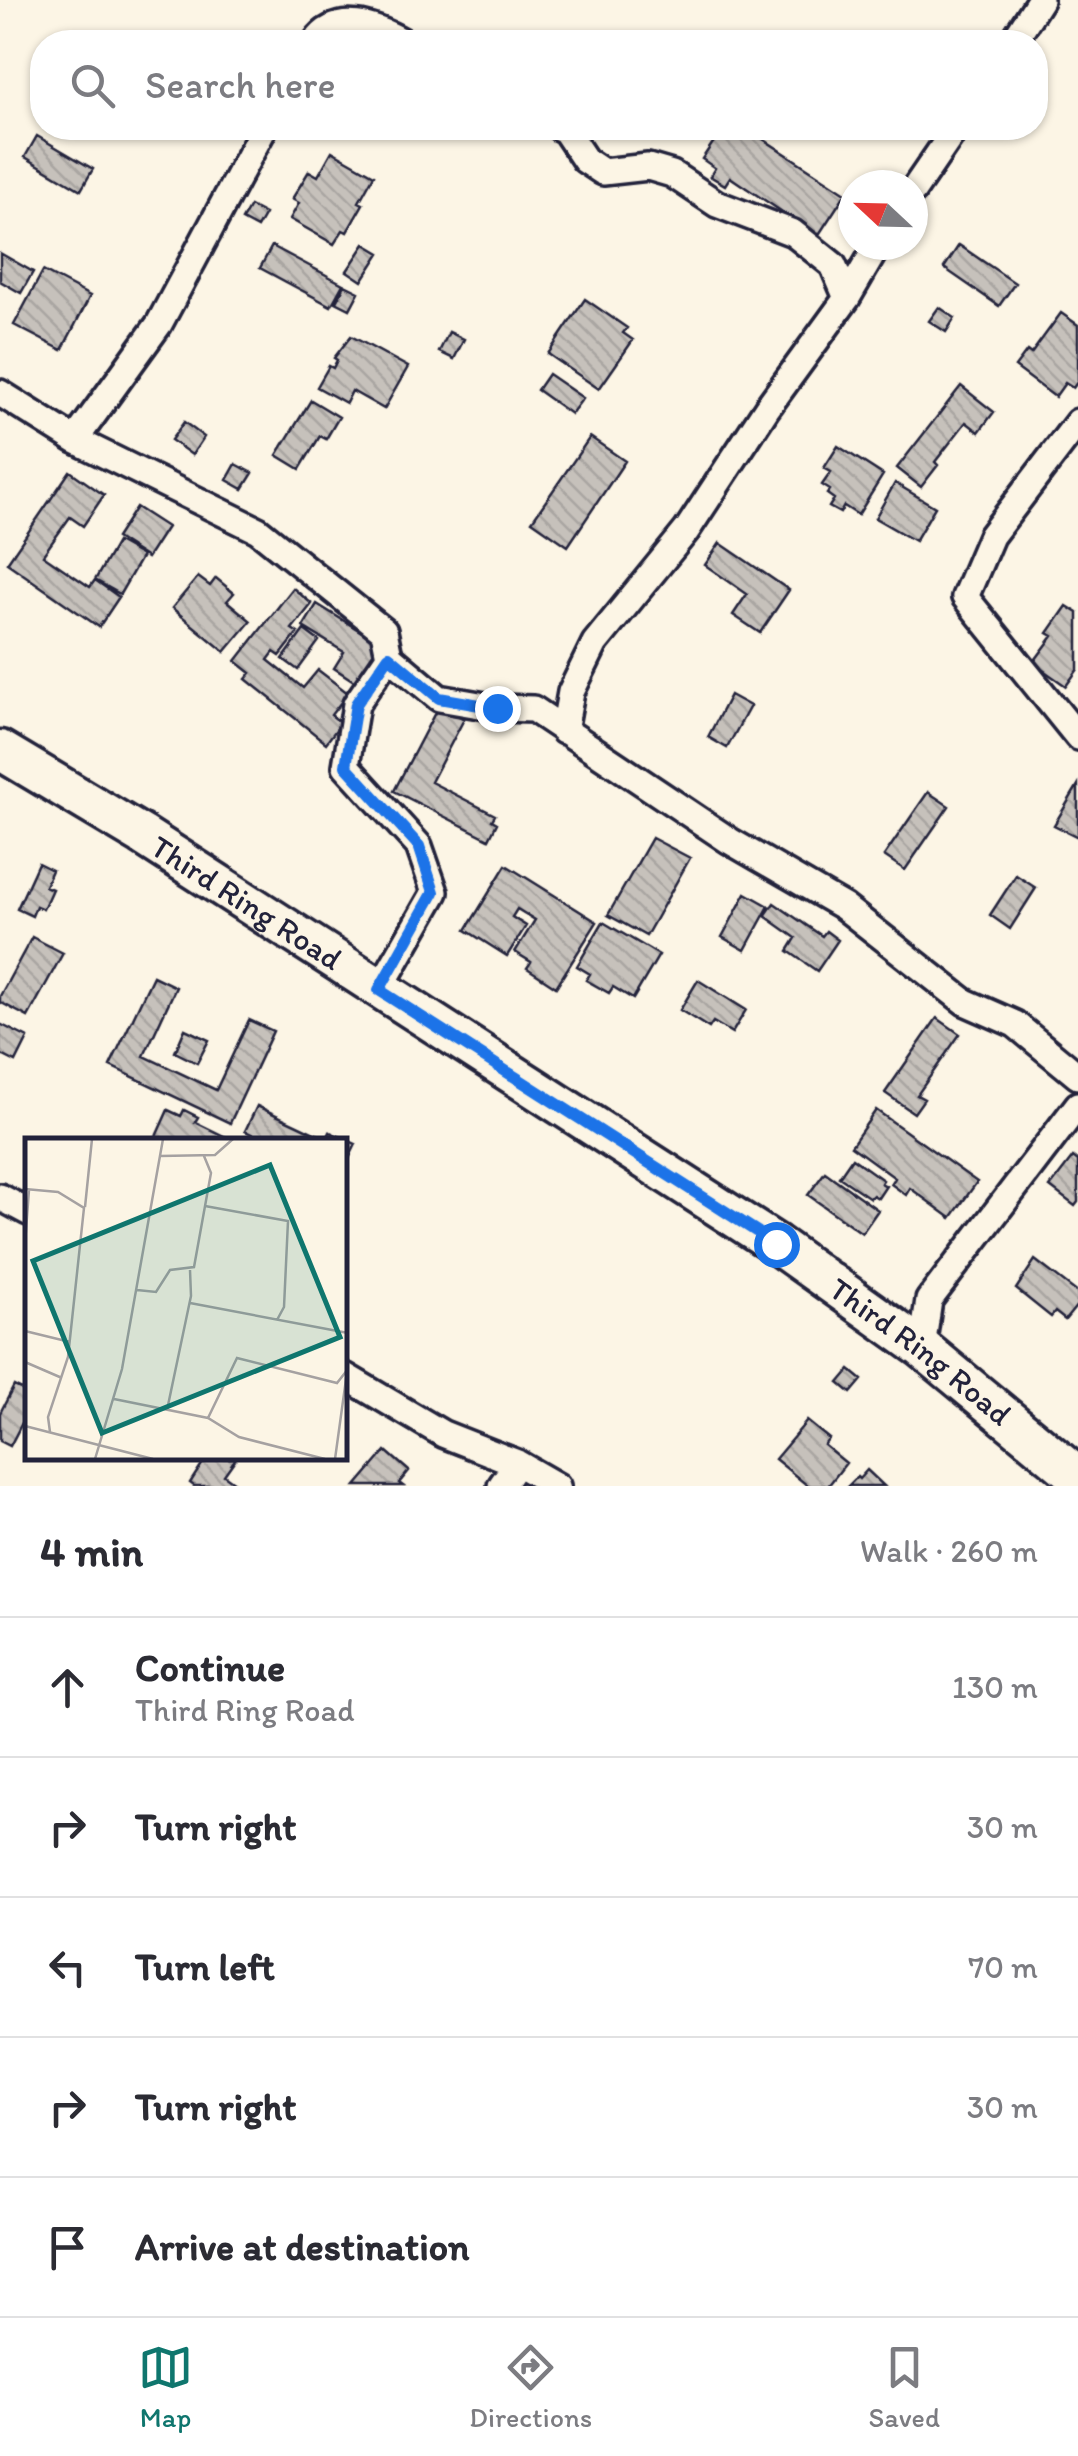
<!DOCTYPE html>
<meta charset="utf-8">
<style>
body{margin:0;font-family:Itim,sans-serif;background:#f7f7f7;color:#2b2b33}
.compass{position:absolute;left:838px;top:170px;width:90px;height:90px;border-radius:50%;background:#fff;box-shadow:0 2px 8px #0004;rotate:292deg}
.stop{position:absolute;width:30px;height:30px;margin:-22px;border:8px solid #1a73e8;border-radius:50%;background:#fff}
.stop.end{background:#1a73e8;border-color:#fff;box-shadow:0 2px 10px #0008}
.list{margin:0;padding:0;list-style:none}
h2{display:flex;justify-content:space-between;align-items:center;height:130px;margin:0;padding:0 40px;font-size:42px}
h2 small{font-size:32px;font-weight:400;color:#7c7c81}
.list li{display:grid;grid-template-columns:65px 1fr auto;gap:30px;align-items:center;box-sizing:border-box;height:140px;padding:0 40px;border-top:2px solid #e1e1e2}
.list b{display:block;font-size:38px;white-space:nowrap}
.list p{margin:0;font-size:32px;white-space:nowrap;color:#7c7c81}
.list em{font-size:32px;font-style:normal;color:#7c7c81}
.icon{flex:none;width:55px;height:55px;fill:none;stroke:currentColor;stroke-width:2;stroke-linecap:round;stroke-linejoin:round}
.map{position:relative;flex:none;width:1078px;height:1486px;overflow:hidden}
.search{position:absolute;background:#fff;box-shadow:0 2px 8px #0004;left:30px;right:30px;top:30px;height:110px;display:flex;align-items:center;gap:25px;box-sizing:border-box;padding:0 35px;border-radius:40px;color:#7c7c81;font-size:38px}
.sheet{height:830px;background:#fff}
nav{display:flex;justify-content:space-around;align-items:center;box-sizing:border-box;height:140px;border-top:2px solid #e1e1e2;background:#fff;font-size:28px;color:#7c7c81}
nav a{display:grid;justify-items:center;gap:5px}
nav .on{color:#0f766e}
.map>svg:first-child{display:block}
.building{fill:url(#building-back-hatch);stroke:#22223b;stroke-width:2.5}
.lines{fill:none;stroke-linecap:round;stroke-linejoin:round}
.street-casing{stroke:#22223b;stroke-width:32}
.secondary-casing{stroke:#22223b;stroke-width:45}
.street{stroke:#fcf5e5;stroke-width:25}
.secondary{stroke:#fcf5e5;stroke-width:38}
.route{stroke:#1a73e8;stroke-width:12}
.labels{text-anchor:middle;stroke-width:8;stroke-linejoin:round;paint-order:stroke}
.street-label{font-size:32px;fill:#22223b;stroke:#fcf5e5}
.inset-road{fill:none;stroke:#a5a1a1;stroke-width:2.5}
.view{fill:#0f766e;fill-opacity:0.15;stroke:#0f766e;stroke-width:5}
.inset-edge{fill:none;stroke:#22223b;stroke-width:5}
</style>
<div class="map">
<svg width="1078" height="1486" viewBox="0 0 1078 1486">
<defs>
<pattern id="building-back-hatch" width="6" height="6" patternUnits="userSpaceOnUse" patternTransform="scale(2.5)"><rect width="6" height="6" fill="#c6c1bb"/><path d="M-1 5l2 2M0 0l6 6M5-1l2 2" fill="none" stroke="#aaa6a2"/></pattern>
</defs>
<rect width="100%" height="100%" fill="#fcf5e5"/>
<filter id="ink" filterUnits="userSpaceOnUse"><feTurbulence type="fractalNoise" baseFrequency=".01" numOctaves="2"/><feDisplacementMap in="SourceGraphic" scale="20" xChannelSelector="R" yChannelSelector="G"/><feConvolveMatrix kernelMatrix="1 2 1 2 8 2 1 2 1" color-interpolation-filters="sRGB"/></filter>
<g filter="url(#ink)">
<path class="building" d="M723,128H761L757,135L846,193L818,236L730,177L725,185L710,176L715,168L702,159Z
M37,136L93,169L81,190L25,157Z
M332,151L374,175L359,202L363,204L347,232L343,230L334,244L290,219L299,203L292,199L309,171L318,176Z
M250,206L265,214L257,228L242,220Z
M365,244L380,253L362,281L347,271Z
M959,245L1015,283L999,306L944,268Z
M272,246L343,284L331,306L260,268Z
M0,253L33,272L21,293L0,281Z
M43,271L90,296L62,350L14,325Z
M345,285L359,292L350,309L336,302Z
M585,299L627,328L623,333L633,340L599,389L548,354Z
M939,307L955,318L946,332L929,321Z
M1061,313L1078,325V381L1073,388L1065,383L1055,397L1015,367L1027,351L1031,354Z
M449,332L464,339L454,359L439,352Z
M351,336L408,367L384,409L352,391L346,403L317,387L329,366L333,368L337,360L334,358Z
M548,374L583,398L571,414L537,390Z
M961,386L994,412L979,432L966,422L935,462L938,465L921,487L897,468Z
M311,400L339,417L326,439L320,436L300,469L277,455Z
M184,422L204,437L192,455L171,440Z
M590,437L625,461L568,546L532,521Z
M838,446L883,475L858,515L844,506L840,513L829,507L834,499L827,494L830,490L822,485L831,472L824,468Z
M236,464L253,473L243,489L227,480Z
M70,471L104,495L83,526L70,517L43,555L90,587L95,580L119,597L99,627L7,563Z
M895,483L935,507L915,541L875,518Z
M136,507L167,527L147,558L116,538Z
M117,542L142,556L120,594L95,580Z
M720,543L789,590L760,633L733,615L747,594L705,565Z
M198,577L210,586L216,578L234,593L227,601L251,621L225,652L172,608Z
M293,588L312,604L292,629L298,633L280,656L274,652L268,660L303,688L318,670L348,693L331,715L341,723L326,743L246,679L251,673L236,661Z
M317,604L384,646L360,685L334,668L344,652L303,627Z
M1067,606L1078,613V669L1066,686L1033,663L1053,636L1048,633Z
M304,630L319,641L298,670L283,659Z
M730,695L750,706L727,748L708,737Z
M439,705L464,719L431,782L495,815L492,820L497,823L489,839L394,791Z
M1078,785V837L1054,825Z
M928,792L949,806L905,870L884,856Z
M652,838L690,858L646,936L608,915Z
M38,863L52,870L45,886L52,889L43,909L36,906L32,916L17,909Z
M506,865L597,922L556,987L527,968L531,962L515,952L535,920L517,909L512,917L526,926L507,956L466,930Z
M1016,875L1036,888L1010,929L990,915Z
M746,893L769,906L745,950L722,937Z
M774,903L822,936L826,931L838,940L817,971L788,951L796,938L765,916Z
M603,922L659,955L633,999L613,987L609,993L586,980L590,974L577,966Z
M32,937L63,953L28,1017L0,1002V996Z
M153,976L176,987L144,1056L216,1090L249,1020L273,1031L230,1123L110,1066Z
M698,980L746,1010L732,1033L713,1022L709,1028L680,1010Z
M937,1018L960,1034L917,1095L924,1099L914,1113L885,1093Z
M0,1024L28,1038L16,1062L0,1054Z
M185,1029L209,1040L197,1063L175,1052Z
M257,1106L327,1139L330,1132L356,1144L345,1167V1141H266L245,1131Z
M168,1110L181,1116L184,1110L198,1117L195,1122L226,1137L224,1141H154Z
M876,1110L977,1182L951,1218L910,1188L906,1195L891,1184L895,1178L851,1146Z
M1073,1157L1078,1161V1202L1075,1206L1050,1187Z
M852,1158L883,1180L881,1183L886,1186L878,1198L873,1195L870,1198L839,1177Z
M825,1172L878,1210L862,1233L808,1195Z
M1035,1260L1078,1293V1304L1065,1320L1055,1312L1051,1317L1016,1289Z
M850,1370L862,1380L851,1393L839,1383Z
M14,1386L28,1393V1426L22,1423L10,1446L0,1441V1413Z
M807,1421L829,1439L824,1445L846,1463L828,1486H808L775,1459Z
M386,1451L409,1471L399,1483L403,1486H356Z
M206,1458H236L224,1475L239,1486H194L190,1483Z
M867,1470L884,1486H848L857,1477L859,1479Z"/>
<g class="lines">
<g class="street-casing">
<path id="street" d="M316,42C337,12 375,26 403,42
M1013,42L1040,0
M560,128L565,130L585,160L603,172L648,167L672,174L717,204L793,233L833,265L847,298
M913,191L956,128
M0,393L75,440L258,530L384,631L389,656L356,704L346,766L419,846L435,892L379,990
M1078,422L991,536L965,597L1078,737
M75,440L159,324L264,128
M389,656L439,698L497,708L533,709L730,841L844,907L965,1002L1015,1024L1078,1076
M564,731L571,692L595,643L687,530L767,408L847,298L878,245
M0,1197L28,1212
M922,1348L929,1300L1078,1105
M345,1376L443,1434L517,1463L557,1486
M501,1486L517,1463"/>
</g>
<g class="secondary-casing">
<g id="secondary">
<path id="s1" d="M0,750L142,835L776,1244L922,1348L1078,1477"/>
</g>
</g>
<use href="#street" class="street"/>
<use href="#secondary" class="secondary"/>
</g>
</g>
<g class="lines" filter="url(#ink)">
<path class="route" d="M497,708L439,698L389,656L356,704L346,766L419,846L434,892L379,990L776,1244"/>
</g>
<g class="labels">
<g class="street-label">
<text dy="11" stroke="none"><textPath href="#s1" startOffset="290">Third Ring Road</textPath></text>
<text dy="11" stroke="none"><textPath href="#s1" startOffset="1100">Third Ring Road</textPath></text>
</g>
</g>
<g transform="translate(25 1138)">
<rect width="322" height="322" fill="#fcf5e5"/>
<path class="inset-road" d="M135,18L190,17L208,1M0,51L33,54L59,70L43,219L23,279L25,294M180,68L263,83L259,169L252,182M60,69L67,1M0,106L4,52M112,152L131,154L145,132L169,129L186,35L179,18M165,165L323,195M0,193L45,204M0,224L37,240M89,261L183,280L214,299L300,321M142,272L166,158L165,132M183,280L212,220L312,245L323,231M0,288L128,321M70,321L97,231L138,1M310,321L322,234"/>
<path class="view" d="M245,27L315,199L77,295L8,123Z"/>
<rect width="322" height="322" class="inset-edge"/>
</g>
</svg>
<svg class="compass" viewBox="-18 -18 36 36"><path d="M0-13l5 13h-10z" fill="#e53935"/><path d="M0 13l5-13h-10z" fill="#7c7c81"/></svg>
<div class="stop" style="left:776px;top:1244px"></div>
<div class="stop end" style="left:497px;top:708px"></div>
<div class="search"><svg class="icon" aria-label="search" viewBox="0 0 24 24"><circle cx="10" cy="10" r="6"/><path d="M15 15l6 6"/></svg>Search here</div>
</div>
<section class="sheet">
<h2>4 min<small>Walk · 260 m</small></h2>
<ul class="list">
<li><svg class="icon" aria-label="ahead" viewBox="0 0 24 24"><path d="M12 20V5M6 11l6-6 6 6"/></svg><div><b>Continue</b><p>Third Ring Road</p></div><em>130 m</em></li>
<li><svg class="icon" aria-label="right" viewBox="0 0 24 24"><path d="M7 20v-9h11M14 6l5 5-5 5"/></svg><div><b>Turn right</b></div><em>30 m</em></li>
<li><svg class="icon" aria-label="left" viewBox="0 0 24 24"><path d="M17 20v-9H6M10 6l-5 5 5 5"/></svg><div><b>Turn left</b></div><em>70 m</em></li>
<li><svg class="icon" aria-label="right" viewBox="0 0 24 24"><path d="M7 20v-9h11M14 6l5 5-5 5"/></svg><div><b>Turn right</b></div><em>30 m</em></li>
<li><svg class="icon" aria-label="arrive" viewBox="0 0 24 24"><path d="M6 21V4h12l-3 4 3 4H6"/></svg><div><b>Arrive at destination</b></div></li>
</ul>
</section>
<nav>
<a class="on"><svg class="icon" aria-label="map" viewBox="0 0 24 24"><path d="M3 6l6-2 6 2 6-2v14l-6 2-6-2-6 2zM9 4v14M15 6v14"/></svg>Map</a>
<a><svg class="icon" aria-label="directions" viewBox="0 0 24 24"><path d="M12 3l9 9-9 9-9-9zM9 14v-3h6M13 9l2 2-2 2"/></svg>Directions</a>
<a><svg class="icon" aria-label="saved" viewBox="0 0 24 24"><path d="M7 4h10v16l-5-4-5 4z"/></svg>Saved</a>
</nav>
